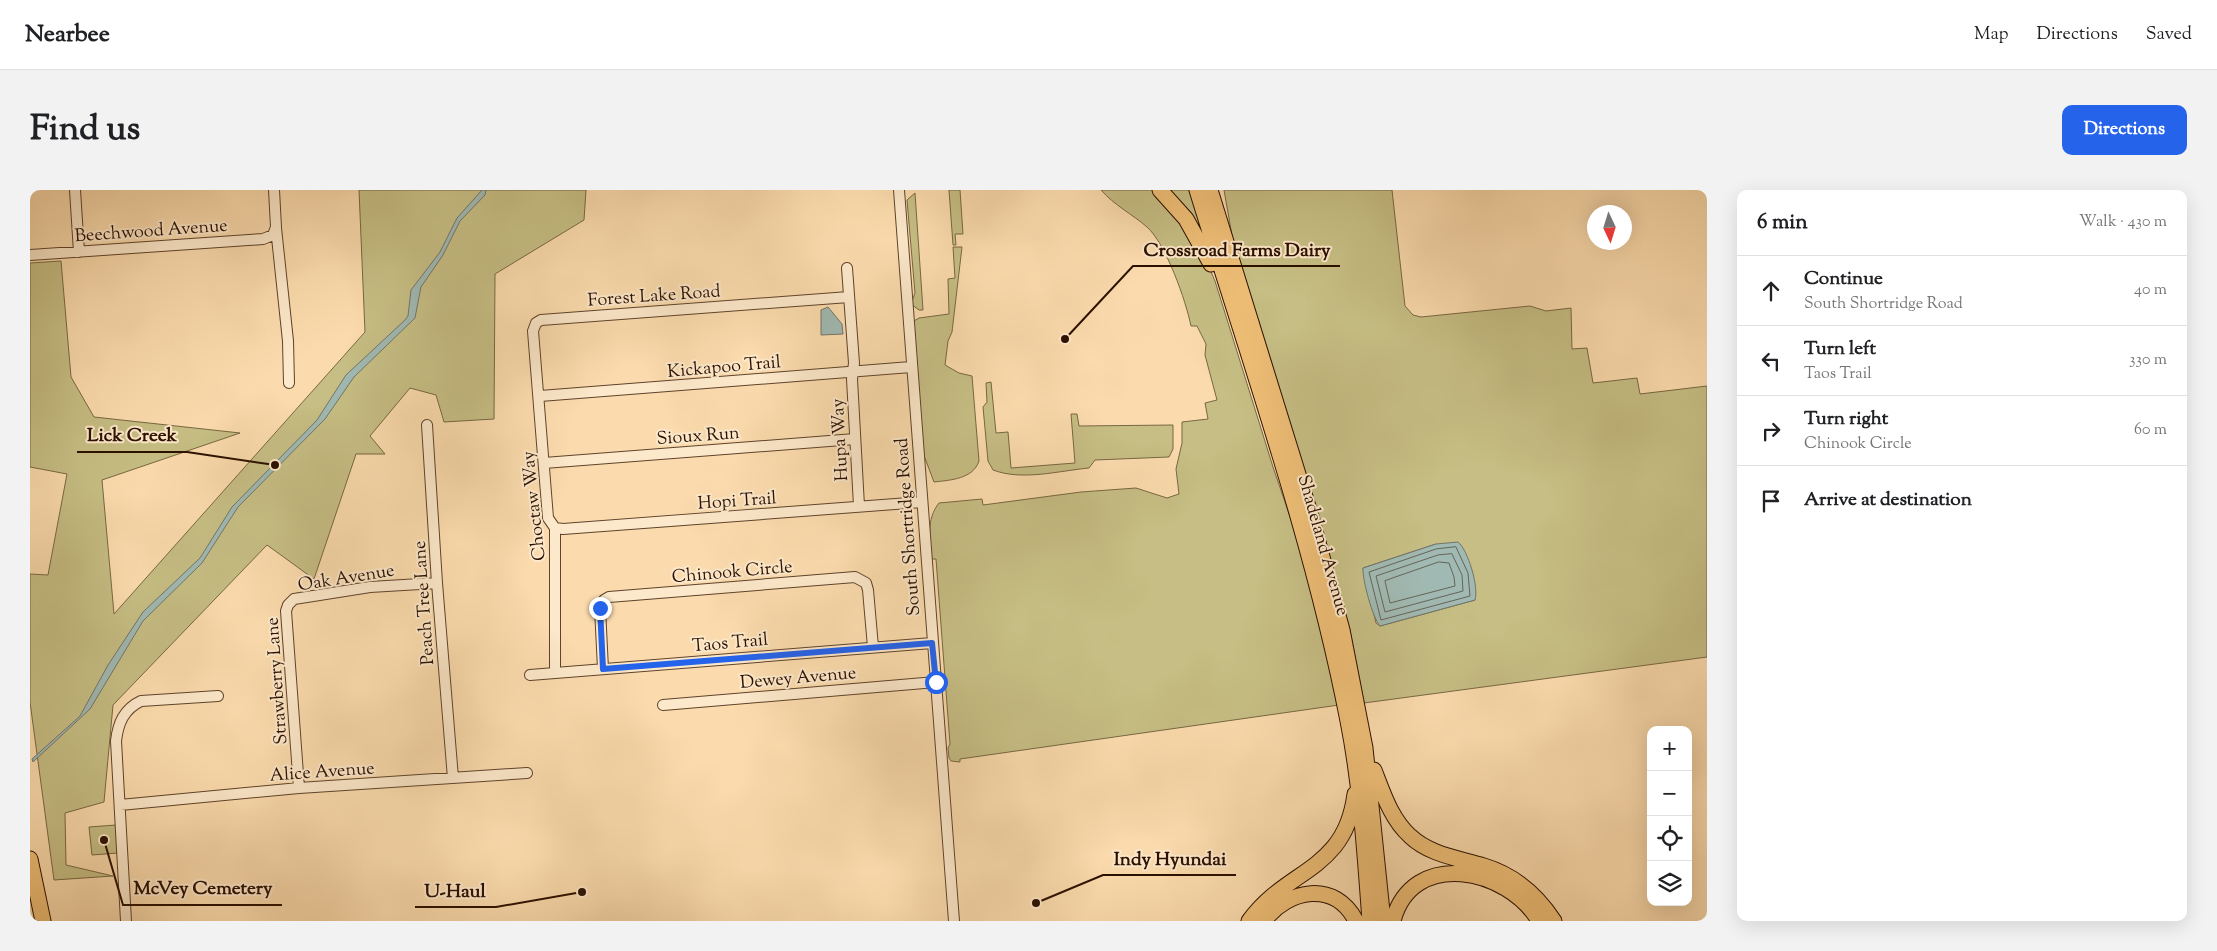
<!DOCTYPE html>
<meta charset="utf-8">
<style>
body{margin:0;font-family:"Sorts Mill Goudy",serif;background:#f2f2f2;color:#202124}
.controls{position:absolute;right:15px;bottom:15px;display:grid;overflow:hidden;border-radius:10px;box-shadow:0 5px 20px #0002}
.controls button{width:45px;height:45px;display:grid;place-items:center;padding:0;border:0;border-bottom:1px solid #e0e0e0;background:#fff;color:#202124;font:25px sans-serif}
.compass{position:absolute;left:1557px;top:15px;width:45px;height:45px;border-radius:50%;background:#fff;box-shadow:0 5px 20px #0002;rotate:176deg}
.stop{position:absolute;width:15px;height:15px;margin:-11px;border:4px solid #2563eb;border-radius:50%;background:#fff}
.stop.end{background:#2563eb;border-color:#fff;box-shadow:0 1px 5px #0008}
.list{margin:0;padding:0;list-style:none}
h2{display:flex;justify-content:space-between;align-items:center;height:65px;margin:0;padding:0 20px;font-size:21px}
h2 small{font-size:16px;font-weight:400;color:#757577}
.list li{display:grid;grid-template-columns:32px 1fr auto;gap:15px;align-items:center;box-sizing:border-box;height:70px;padding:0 20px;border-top:1px solid #e0e0e0}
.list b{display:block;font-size:19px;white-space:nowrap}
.list p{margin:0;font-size:16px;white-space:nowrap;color:#757577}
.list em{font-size:16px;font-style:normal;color:#757577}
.icon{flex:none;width:28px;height:28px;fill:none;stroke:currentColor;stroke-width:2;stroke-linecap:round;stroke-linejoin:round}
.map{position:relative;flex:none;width:1677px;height:731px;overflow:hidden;border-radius:10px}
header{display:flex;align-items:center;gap:30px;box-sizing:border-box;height:70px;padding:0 25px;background:#fff;border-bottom:1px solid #e0e0e0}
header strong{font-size:24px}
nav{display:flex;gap:28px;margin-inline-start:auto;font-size:18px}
.intro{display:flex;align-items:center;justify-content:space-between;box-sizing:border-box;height:120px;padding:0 30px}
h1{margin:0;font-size:35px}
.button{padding:12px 22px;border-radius:10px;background:#2563eb;color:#fff;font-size:18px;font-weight:700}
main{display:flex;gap:30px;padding:0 30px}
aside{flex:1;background:#fff;border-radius:10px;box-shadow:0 5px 20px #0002}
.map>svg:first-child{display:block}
.green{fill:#c6be84;stroke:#786742;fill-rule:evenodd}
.water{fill:#a0b9b2;stroke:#71756b}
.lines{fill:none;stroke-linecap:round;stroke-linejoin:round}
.shore{stroke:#666459;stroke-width:1}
.minor-casing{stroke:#5f432b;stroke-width:12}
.highway-casing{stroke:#2b1000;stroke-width:17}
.minor{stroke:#fce8ca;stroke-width:10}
.highway{stroke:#eebe76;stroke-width:15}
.route{stroke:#2563eb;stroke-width:6}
.labels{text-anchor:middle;stroke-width:4;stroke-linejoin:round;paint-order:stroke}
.street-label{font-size:18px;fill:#2b1000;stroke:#fce8ca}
.leader{fill:none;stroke:#2b1000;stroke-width:2}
.callout-dot{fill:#2b1000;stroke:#fce8ca;stroke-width:2}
.callout-label{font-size:19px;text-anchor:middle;font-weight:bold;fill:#2b1000;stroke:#fce8ca;stroke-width:4;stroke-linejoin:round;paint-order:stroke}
</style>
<header>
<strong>Nearbee</strong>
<nav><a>Map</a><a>Directions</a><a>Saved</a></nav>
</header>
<div class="intro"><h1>Find us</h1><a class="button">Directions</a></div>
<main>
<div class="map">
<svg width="1677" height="731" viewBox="0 0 1677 731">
<rect width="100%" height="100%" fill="#fbdbad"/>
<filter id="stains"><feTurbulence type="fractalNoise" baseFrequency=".004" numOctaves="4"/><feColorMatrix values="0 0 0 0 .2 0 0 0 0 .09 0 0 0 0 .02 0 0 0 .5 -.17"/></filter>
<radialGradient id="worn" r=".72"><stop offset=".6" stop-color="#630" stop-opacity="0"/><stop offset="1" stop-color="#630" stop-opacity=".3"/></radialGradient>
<path class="green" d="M329,0H556L554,30L465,84L464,229L414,232L406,205L380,198L340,246L355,264H326L284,389L237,355L83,515L74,612L35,623L36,675L83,686L24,690L0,512V384L18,385L37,284L0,277V73L31,71L41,187L64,227L210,243L72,290L84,424L335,142Z
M919,0H930L933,44H925L926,55H923Z
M1071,0H1125L1172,61L1185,91L1243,277L1269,353L1309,515L930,569V572L921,571L919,568L918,558L920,554L906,369H901C900,350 896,329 909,313L952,309L953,315L1051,302L1106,298L1137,308L1149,304L1146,279L1152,253V232L1178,229L1175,213L1187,210L1175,165L1176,154L1167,136H1161C1156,111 1136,54 1117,37C1102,24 1084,15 1071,0Z
M1135,0H1161L1178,49L1173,51Z
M1194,0H1362L1375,116L1383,125L1391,127L1500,116L1516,121L1541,118L1542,159L1557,158L1563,193L1607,188L1610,204L1677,196V467L1334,513L1320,440L1307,392L1203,51ZM1406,354L1445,410L1350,436L1346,433L1333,378Z
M885,3L893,120H889L881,114L885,103L877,10Z
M923,57H932L922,142L918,151L915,175L929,183L942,186L949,271C943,289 921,290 904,292L893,263L884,131L889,128L919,124L918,89L925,88Z
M961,192L966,243L978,242L981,278L1045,273L1041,224H1047L1049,236L1143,235V259L1139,267L1065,270L1059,278C1028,281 992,291 963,280L958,271L953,217L957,212L956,193Z
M86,635L88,663L62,665L59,637Z"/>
<path class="water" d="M452,0H456L455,5L430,31L413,65L391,97L385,128L324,187L295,229L208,317L172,373L113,431L60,519L3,572L2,569L50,526L78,475L113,422L170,368L202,317L287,230L316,185L375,130L378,126L381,100L410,62L427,28Z
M798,117L812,134L813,144L791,145V120Z
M1428,352C1438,360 1449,397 1445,410L1350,436C1343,429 1332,389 1333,378L1406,354Z"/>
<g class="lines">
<path class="shore" d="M1426,357L1438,383L1440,406L1351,430L1339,382L1406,359Z
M1422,364L1432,385L1433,401L1355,422L1346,386L1408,365Z
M1409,372L1419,373L1424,387L1425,396L1360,413L1355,391Z"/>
<g class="minor-casing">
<path id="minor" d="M45,0L49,62
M869,0L924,731
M246,38L258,151L259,193
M0,65L233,49L243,45L246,37L244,0
M817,78L824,173L822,189L829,316
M510,206L881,177
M397,235L407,393L423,588
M514,273L825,249
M525,338L533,339L892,312
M573,479L570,418L574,410L579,407L825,387L836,393L838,400L843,457
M525,483V338L518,328L503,141L506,133L511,130L819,107
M500,485L902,453
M633,515L906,492
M269,598L256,421L258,415L264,409L340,397L407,393
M90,615L269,598L497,583
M96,731L86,551C88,533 94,519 111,511L188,506"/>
</g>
<g class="highway-casing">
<path id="highway" d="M1130,0L1156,29L1181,74
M1167,0C1221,176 1283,351 1318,531C1331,597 1335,664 1340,731
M1180,0L1280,323L1312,440L1335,558L1353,731
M1344,580C1353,603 1361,629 1380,646C1400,665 1428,668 1454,676C1484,685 1507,705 1524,731
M0,669L13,731
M1219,731C1257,678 1315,682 1325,604
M1234,731C1258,699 1305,690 1326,731
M1363,731C1382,658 1478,678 1509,731"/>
</g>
<use href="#minor" class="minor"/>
<use href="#highway" class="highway"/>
</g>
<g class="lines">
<path class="route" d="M570,418L573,479L902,453L906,492"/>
</g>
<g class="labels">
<g class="street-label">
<text transform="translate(121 40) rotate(-4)" y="6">Beechwood Avenue</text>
<text transform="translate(624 105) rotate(-4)" y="6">Forest Lake Road</text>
<text transform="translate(694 176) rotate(-5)" y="6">Kickapoo Trail</text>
<text transform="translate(668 245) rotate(-4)" y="6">Sioux Run</text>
<text transform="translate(809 250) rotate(-93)" y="6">Hupa Way</text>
<text transform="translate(707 310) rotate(-4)" y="6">Hopi Trail</text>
<text transform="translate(503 316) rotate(-96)" y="6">Choctaw Way</text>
<text transform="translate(877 337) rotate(-94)" y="6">South Shortridge Road</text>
<text transform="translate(1294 355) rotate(74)" y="6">Shadeland Avenue</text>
<text transform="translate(702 381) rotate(-5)" y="6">Chinook Circle</text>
<text transform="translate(316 387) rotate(-9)" y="6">Oak Avenue</text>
<text transform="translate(393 413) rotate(-94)" y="6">Peach Tree Lane</text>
<text transform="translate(700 452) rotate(-5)" y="6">Taos Trail</text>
<text transform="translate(768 487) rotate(-5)" y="6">Dewey Avenue</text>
<text transform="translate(246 491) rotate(-94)" y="6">Strawberry Lane</text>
<text transform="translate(292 581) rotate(-4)" y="6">Alice Avenue</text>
</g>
</g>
<path class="leader" d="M1035 149L1103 76H1310M245 275L157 262H47M1006 713L1073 685H1206M74 650L93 715H252M552 702L466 717H385"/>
<g class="callout-dot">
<circle cx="1035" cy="149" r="5"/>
<circle cx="245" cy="275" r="5"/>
<circle cx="1006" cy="713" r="5"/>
<circle cx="74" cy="650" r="5"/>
<circle cx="552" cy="702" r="5"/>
</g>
<g class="callout-label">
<text x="1207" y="66">Crossroad Farms Dairy</text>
<text x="102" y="251">Lick Creek</text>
<text x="1140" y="675">Indy Hyundai</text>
<text x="173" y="704">McVey Cemetery</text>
<text x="425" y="707">U-Haul</text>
</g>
<rect width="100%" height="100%" filter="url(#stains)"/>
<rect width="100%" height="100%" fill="url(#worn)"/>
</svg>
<div class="controls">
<button>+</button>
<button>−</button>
<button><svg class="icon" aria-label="locate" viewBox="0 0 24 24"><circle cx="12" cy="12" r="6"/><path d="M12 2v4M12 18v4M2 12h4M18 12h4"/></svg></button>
<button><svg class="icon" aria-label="layers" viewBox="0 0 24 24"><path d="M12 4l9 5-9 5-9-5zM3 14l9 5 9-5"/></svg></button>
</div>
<svg class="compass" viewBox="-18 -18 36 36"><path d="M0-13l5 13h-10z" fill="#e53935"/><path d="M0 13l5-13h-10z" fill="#757577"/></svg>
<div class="stop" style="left:906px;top:492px"></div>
<div class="stop end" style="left:570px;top:418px"></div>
</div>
<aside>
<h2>6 min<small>Walk · 430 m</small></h2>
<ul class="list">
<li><svg class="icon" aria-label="ahead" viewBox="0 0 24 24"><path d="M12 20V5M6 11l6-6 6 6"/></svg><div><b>Continue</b><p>South Shortridge Road</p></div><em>40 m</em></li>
<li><svg class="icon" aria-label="left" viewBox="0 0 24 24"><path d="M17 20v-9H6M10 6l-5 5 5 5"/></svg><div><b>Turn left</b><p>Taos Trail</p></div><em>330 m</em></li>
<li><svg class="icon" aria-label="right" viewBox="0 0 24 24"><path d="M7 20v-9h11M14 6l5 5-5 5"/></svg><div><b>Turn right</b><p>Chinook Circle</p></div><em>60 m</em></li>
<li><svg class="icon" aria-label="arrive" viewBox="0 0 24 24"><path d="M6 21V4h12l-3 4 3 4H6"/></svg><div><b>Arrive at destination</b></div></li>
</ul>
</aside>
</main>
